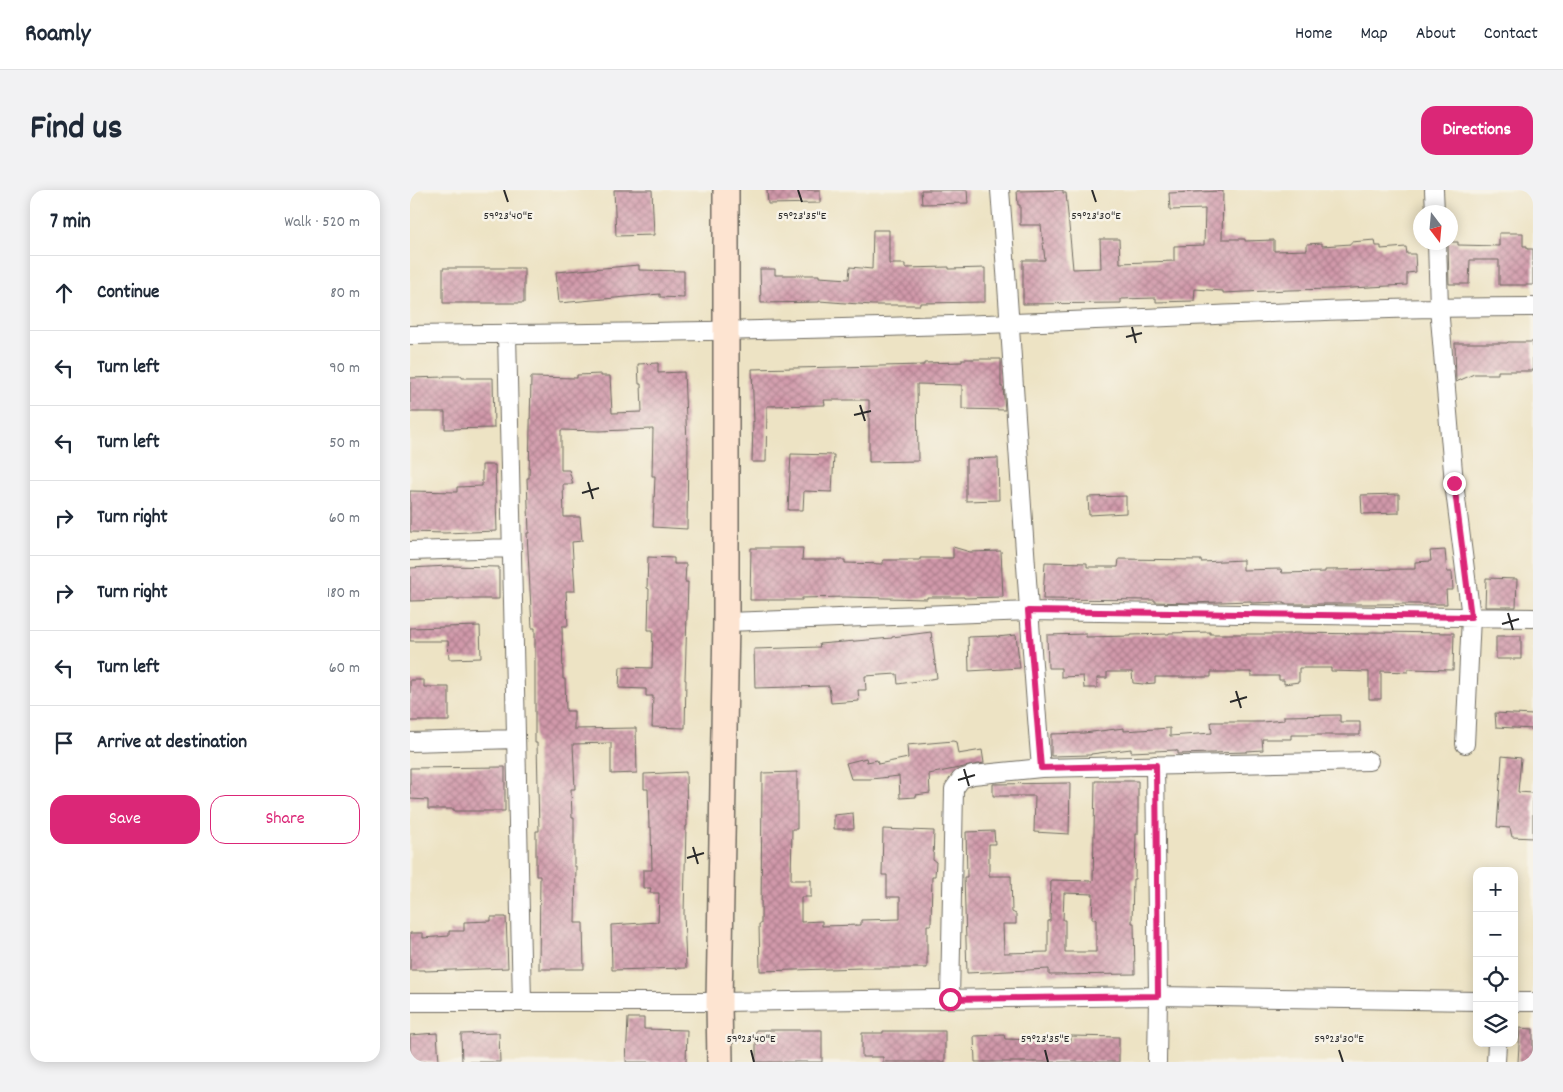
<!DOCTYPE html>
<meta charset="utf-8">
<style>
body{margin:0;font-family:Dekko,sans-serif;background:#f2f2f3;color:#1f2937}
.controls{position:absolute;right:15px;bottom:15px;display:grid;overflow:hidden;border-radius:10px;box-shadow:0 2px 12px #0003}
.controls button{width:45px;height:45px;display:grid;place-items:center;padding:0;border:0;border-bottom:1px solid #e0e1e3;background:#fff;color:#1f2937;font:25px sans-serif}
.compass{position:absolute;left:1003px;top:15px;width:45px;height:45px;border-radius:50%;background:#fff;box-shadow:0 2px 12px #0003;rotate:164deg}
.stop{position:absolute;width:15px;height:15px;margin:-11px;border:4px solid #db2777;border-radius:50%;background:#fff}
.stop.end{background:#db2777;border-color:#fff;box-shadow:0 1px 5px #0008}
.list{margin:0;padding:0;list-style:none}
h2{display:flex;justify-content:space-between;align-items:center;height:65px;margin:0;padding:0 20px;font-size:21px}
h2 small{font-size:16px;font-weight:400;color:#747a83}
.list li{display:grid;grid-template-columns:32px 1fr auto;gap:15px;align-items:center;box-sizing:border-box;height:75px;padding:0 20px;border-top:1px solid #e0e1e3}
.list b{display:block;font-size:19px;white-space:nowrap}
.list em{font-size:16px;font-style:normal;color:#747a83}
.actions{display:flex;gap:10px;padding:15px 20px}
.actions a{flex:1;padding:11px 0;border:1px solid #db2777;border-radius:15px;text-align:center;font-size:18px;color:#db2777}
.actions .main{background:#db2777;color:#fff}
.icon{flex:none;width:28px;height:28px;fill:none;stroke:currentColor;stroke-width:2;stroke-linecap:round;stroke-linejoin:round}
.map{position:relative;flex:none;width:1123px;height:872px;overflow:hidden;border-radius:15px}
header{display:flex;align-items:center;gap:30px;box-sizing:border-box;height:70px;padding:0 25px;background:#fff;border-bottom:1px solid #e0e1e3}
header strong{font-size:24px}
nav{display:flex;gap:28px;margin-inline-start:auto;font-size:18px}
.intro{display:flex;align-items:center;justify-content:space-between;box-sizing:border-box;height:120px;padding:0 30px}
h1{margin:0;font-size:35px}
.button{padding:12px 22px;border-radius:15px;background:#db2777;color:#fff;font-size:18px;font-weight:700}
main{display:flex;gap:30px;padding:0 30px}
aside{flex:1;background:#fff;border-radius:15px;box-shadow:0 2px 12px #0003}
.map>svg:first-child{display:block}
.building{fill:url(#building-cross-hatch);fill-rule:evenodd}
.lines{fill:none;stroke-linecap:round;stroke-linejoin:round}
.street-casing{stroke:#6f6b61;stroke-width:20}
.secondary-casing{stroke:#6f6b61;stroke-width:28}
.street{stroke:#fff;stroke-width:18}
.secondary{stroke:#fde4d1;stroke-width:25}
.route{stroke:#db2777;stroke-width:6}
.ticks{fill:none;stroke:#2b2b2b;stroke-width:2}
.ticks-label{font-size:12px;text-anchor:middle;fill:#2b2b2b;stroke:#f7f3e8;stroke-width:5;stroke-linejoin:round;paint-order:stroke}
</style>
<header>
<strong>Roamly</strong>
<nav><a>Home</a><a>Map</a><a>About</a><a>Contact</a></nav>
</header>
<div class="intro"><h1>Find us</h1><a class="button">Directions</a></div>
<main>
<aside>
<h2>7 min<small>Walk · 520 m</small></h2>
<ul class="list">
<li><svg class="icon" aria-label="ahead" viewBox="0 0 24 24"><path d="M12 20V5M6 11l6-6 6 6"/></svg><div><b>Continue</b></div><em>80 m</em></li>
<li><svg class="icon" aria-label="left" viewBox="0 0 24 24"><path d="M17 20v-9H6M10 6l-5 5 5 5"/></svg><div><b>Turn left</b></div><em>90 m</em></li>
<li><svg class="icon" aria-label="left" viewBox="0 0 24 24"><path d="M17 20v-9H6M10 6l-5 5 5 5"/></svg><div><b>Turn left</b></div><em>50 m</em></li>
<li><svg class="icon" aria-label="right" viewBox="0 0 24 24"><path d="M7 20v-9h11M14 6l5 5-5 5"/></svg><div><b>Turn right</b></div><em>60 m</em></li>
<li><svg class="icon" aria-label="right" viewBox="0 0 24 24"><path d="M7 20v-9h11M14 6l5 5-5 5"/></svg><div><b>Turn right</b></div><em>180 m</em></li>
<li><svg class="icon" aria-label="left" viewBox="0 0 24 24"><path d="M17 20v-9H6M10 6l-5 5 5 5"/></svg><div><b>Turn left</b></div><em>60 m</em></li>
<li><svg class="icon" aria-label="arrive" viewBox="0 0 24 24"><path d="M6 21V4h12l-3 4 3 4H6"/></svg><div><b>Arrive at destination</b></div></li>
</ul>
<div class="actions"><a class="main">Save</a><a>Share</a></div>
</aside>
<div class="map">
<svg width="1123" height="872" viewBox="0 0 1123 872">
<defs>
<pattern id="building-cross-hatch" width="8" height="8" patternUnits="userSpaceOnUse" patternTransform="scale(1.25)"><rect width="8" height="8" fill="#d199aa"/><path d="M0 0l8 8M0 8l8-8" fill="none" stroke="#aa7d8b"/></pattern>
</defs>
<rect width="100%" height="100%" fill="#f7f3e8"/>
<filter id="ink" filterUnits="userSpaceOnUse"><feTurbulence type="fractalNoise" baseFrequency=".02" numOctaves="2"/><feDisplacementMap in="SourceGraphic" scale="10" xChannelSelector="R" yChannelSelector="G"/><feConvolveMatrix kernelMatrix="1 2 1 2 8 2 1 2 1" color-interpolation-filters="sRGB"/></filter>
<filter id="wash" filterUnits="userSpaceOnUse"><feTurbulence type="fractalNoise" baseFrequency=".0096" numOctaves="4" result="noise"/><feDisplacementMap in="SourceGraphic" scale="20" xChannelSelector="R" yChannelSelector="G"/><feGaussianBlur stdDeviation="1.12" result="paint"/><feColorMatrix in="noise" values="0 0 0 0 0 0 0 0 0 0 0 0 0 0 0 0 0 1.4 0 .05"/><feComposite in="paint" operator="in"/></filter>
<g filter="url(#wash)">
<rect width="100%" height="100%" fill="#ede3c4"/>
<g id="blocks">
<path class="building" d="M204,0H242L244,45L206,46Z
M357,0H410V13L358,14Z
M511,0H557L558,13L512,14Z
M653,0V3H656L663,79L691,78L690,49H709L710,73L764,71V56L794,55L795,19L760,20L759,3L813,1L812,49H835V51L864,50V61L897,60V54L912,53V56L941,54V52L965,50L966,56H971V59L996,57L997,64H1005L1006,82L997,83V95L923,99L879,100L813,103V101L785,99L784,111L746,112V108L711,109V113L613,114V70H635L631,35H610V15H608L607,1Z
M463,40H479V74H495V78L539,77V79L575,78V112L510,113V115H462L409,111V112L351,113L350,79H365V85H409V87L439,89L440,77L462,79Z
M1089,43H1113V56H1117V59H1123V95H1089V70H1060L1059,94H1039L1038,52H1048V55L1089,56Z
M229,75V80L274,81V108L250,107V104L149,113L146,82Z
M33,78H114V113H33Z
M1098,152H1123V181H1088V184H1064L1046,192L1045,153H1097Z
M552,169H591V197H593L595,220L552,219V195L507,194L508,271L459,272V210H414L415,215L357,216L356,272H342L343,231L344,232L342,179L514,175V173L552,172Z
M248,173V183L274,182L277,253H278L277,339L243,337L245,286H242L243,239L189,241L151,240V280H159L163,294H153L154,327H170L172,351L162,352L165,401H156L158,436H152L153,489H155L156,521H164V539L226,538L227,583L201,584V553L163,554L165,599H161L162,628H164V676H166L165,733H173L174,779H129L130,686H126V641H129L127,553H125V438H122L117,343H119L117,288H119L121,187L167,188V185L191,184V186H200L202,223L232,222L231,194H229L228,174Z
M34,186H52V188H83L84,238L35,239V222H0V188L34,187Z
M381,264L424,265L422,302L394,301L393,320H378Z
M588,268L589,310L556,311V269Z
M72,275H85L87,341L35,343L0,342V301L47,302V297L72,296Z
M989,304V323L952,324L951,305Z
M716,306V323L679,325L678,307Z
M543,357L560,362L591,361L593,407L554,408V407H517V409L435,407L392,408V410H340L341,358H393L392,370H435V373L473,374V370H510V368H543Z
M1035,360L1037,382H1042L1043,400H1036L1037,414H874V412L841,413V411L779,413L745,412V410L633,409L635,372L677,373V377H708L709,369L791,370V372L833,370V380L871,379L872,383L915,382V380L1005,379V372L1021,371L1020,361Z
M238,367L264,368V374H276L275,392H278L275,490H276L275,538L242,537L243,506H236V499L209,498L210,477L242,478L243,440H238L239,399L237,398Z
M38,376L89,377V409H37V410L0,411V378Z
M1076,388L1107,389L1106,417H1075Z
M70,436L71,468L39,469L38,451H0V438Z
M521,442L527,488L488,494L487,484L455,486L456,500H448L449,511L421,513L419,496L345,498L344,459L410,457L409,454L482,448V447Z
M800,442V444H883V443L959,444V442L1044,443L1043,480L998,479V482L971,481V509H959V482L921,481V478H889V492L874,494V490H869V486H841V482H801V487H745V493L733,494L723,493L722,482H697V488H687V498H674L673,486L651,487V478H638L637,445L676,444V447L721,446V445L759,444V443Z
M606,445L610,478L559,481L558,447L587,446V447Z
M1086,446H1111V469H1086Z
M0,490H14V497H39V531H0Z
M1085,523L1123,525V539L1086,537Z
M930,525V532H950V545H881V549H852L853,560L837,561V562L768,564V561H766V560L721,562V559L681,564V565L641,566V544L674,543L714,538V541L760,538V546L802,543L801,532H852L874,530V526Z
M543,551L546,552L548,564L572,560L574,573L519,584L520,603L506,605V607L490,608L489,586L461,589H441L436,573L456,568L457,572L467,570L468,574L498,568L497,555Z
M1092,566L1111,568L1108,602L1123,603V648L1102,647L1100,638L1087,637Z
M95,577V621H44V619H18V610L0,609V578Z
M276,582L277,636H276L274,723L276,778L202,780L201,735L248,732L249,703H240L241,698H233V680H242L241,637H239L238,599H234V584Z
M387,582V639H382L381,690H401V707H391V732L412,731V736L451,735V730L490,729V707H477V685H472L473,639L524,641L523,670L526,672L525,686H522L521,735H517V778H453L350,781L349,734H351L352,583Z
M685,591H728V644H726L725,689H723L722,733H724L725,784L639,785V779L557,783L554,687H557L556,642L584,641L585,654H579V686H601L602,722L606,724V734H593L594,763L638,762V731H640L641,690L683,691ZM654,703L683,704L682,729H686V762H655V730H653Z
M660,593L659,644L624,642L625,606H583V594Z
M443,623L444,639H424V625Z
M81,727H96L98,778L15,781V780H0V743H13V748L39,746V741H54V732L81,731Z
M218,828H234V839L277,840L276,872H216Z
M1110,838L1123,839V872H1108Z
M346,840H412V872H346Z
M473,841H535V872H473V867H452V843H473Z
M27,843L29,872H0V845Z
M89,843L90,872H52L51,844Z
M594,845L595,849L661,851V846L709,847V872H565L564,846Z"/>
</g>
</g>
<g filter="url(#ink)">
<use href="#blocks" fill-opacity="0" stroke="#6f6b61" stroke-width="1"/>
<g class="lines">
<g class="street-casing">
<path id="street" d="M590,0C605,193 615,385 631,578
M1024,0L1025,22
M1027,52L1029,117L1044,293L1061,427L1055,554
M97,144L112,812
M0,145C201,143 403,140 604,133C777,127 950,117 1123,117
M0,361L102,358
M316,432L618,421L1123,428
M0,552L106,549
M745,575L748,806L747,872
M540,809L544,599L551,589L563,585L631,578L959,571
M0,812H309L748,806L1067,811
M1104,812H1123
M1086,872L1087,853"/>
</g>
<g class="secondary-casing">
<path id="secondary" d="M310,872L309,812L316,432V0"/>
</g>
<use href="#street" class="street"/>
<use href="#secondary" class="secondary"/>
</g>
</g>
<g class="lines" filter="url(#ink)">
<path class="route" d="M540,809L748,806L746,575L631,578L618,421L1061,427L1044,293"/>
</g>
<path class="ticks" d="M94,0L98,12M388,0L392,12M682,0L686,12M722,137L726,153M716,147L732,143M450,215L455,231M444,225L461,221M178,292L183,309M172,303L189,298M1098,423L1103,440M1092,434L1109,429M826,501L831,518M820,512L837,507M554,579L559,596M548,590L565,585M283,657L288,674M277,668L294,663M341,860L344,872M635,860L638,872M929,860L933,872"/>
<g class="ticks-label">
<text x="98" y="29">59°23'40"E</text>
<text x="392" y="29">59°23'35"E</text>
<text x="686" y="29">59°23'30"E</text>
<text x="341" y="852">59°23'40"E</text>
<text x="635" y="852">59°23'35"E</text>
<text x="929" y="852">59°23'30"E</text>
</g>
</svg>
<div class="controls">
<button>+</button>
<button>−</button>
<button><svg class="icon" aria-label="locate" viewBox="0 0 24 24"><circle cx="12" cy="12" r="6"/><path d="M12 2v4M12 18v4M2 12h4M18 12h4"/></svg></button>
<button><svg class="icon" aria-label="layers" viewBox="0 0 24 24"><path d="M12 4l9 5-9 5-9-5zM3 14l9 5 9-5"/></svg></button>
</div>
<svg class="compass" viewBox="-18 -18 36 36"><path d="M0-13l5 13h-10z" fill="#e53935"/><path d="M0 13l5-13h-10z" fill="#747a83"/></svg>
<div class="stop" style="left:540px;top:809px"></div>
<div class="stop end" style="left:1044px;top:293px"></div>
</div>
</main>
